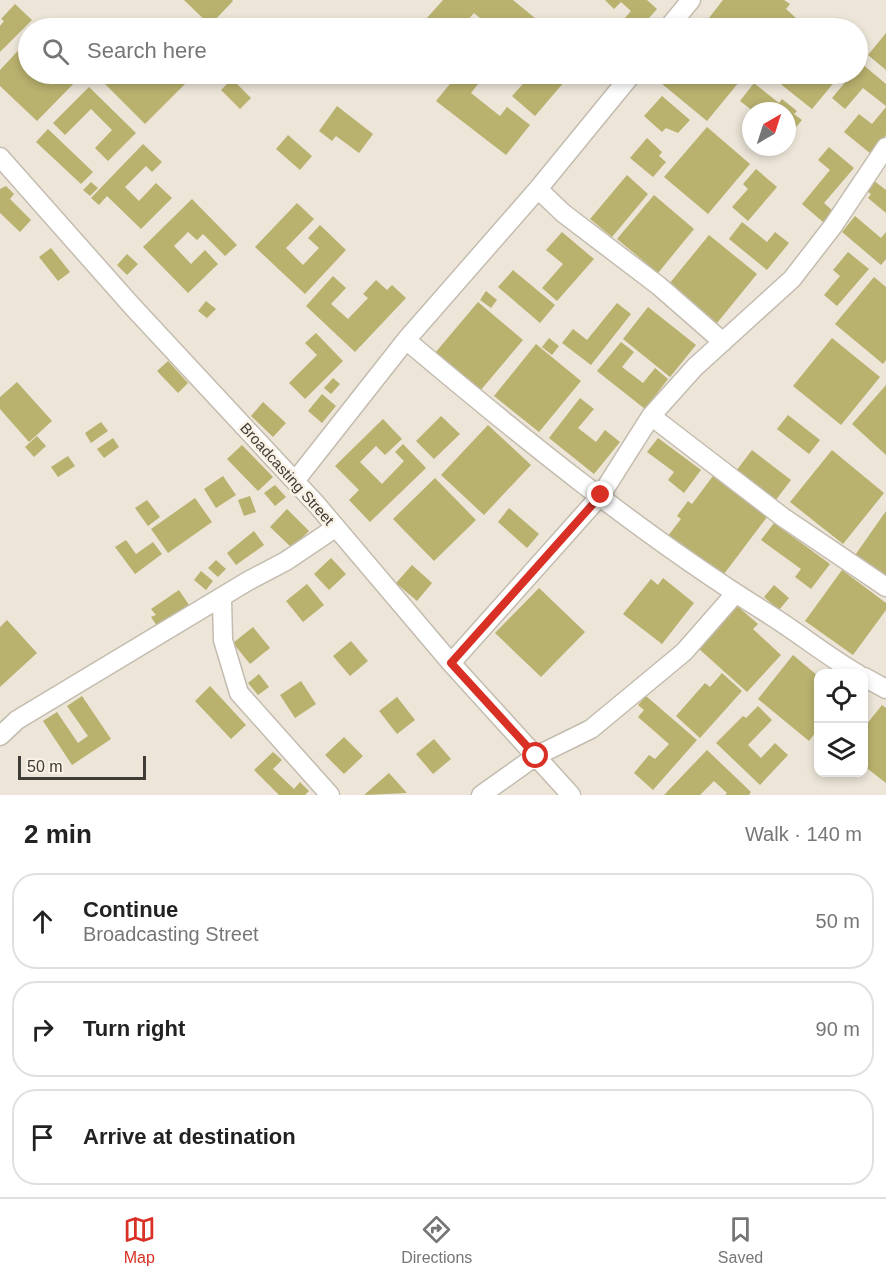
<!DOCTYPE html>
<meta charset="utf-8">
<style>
body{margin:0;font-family:Helvetica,sans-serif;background:#f6f6f6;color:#222}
.controls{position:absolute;right:18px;bottom:18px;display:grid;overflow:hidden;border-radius:12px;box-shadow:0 3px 9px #0003}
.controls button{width:54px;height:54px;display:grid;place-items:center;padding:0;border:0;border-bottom:2px solid #e0e0e0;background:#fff;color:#222;font:30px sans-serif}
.compass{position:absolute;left:742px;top:102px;width:54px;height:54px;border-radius:50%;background:#fff;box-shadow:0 3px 9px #0003;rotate:39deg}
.scale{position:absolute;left:18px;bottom:15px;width:128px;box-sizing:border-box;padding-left:6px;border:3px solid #3f3c37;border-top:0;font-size:16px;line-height:21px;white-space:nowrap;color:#3f3c37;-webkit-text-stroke:4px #f9f2e5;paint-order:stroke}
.stop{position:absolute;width:18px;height:18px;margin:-14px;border:4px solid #d93025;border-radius:50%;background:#fff}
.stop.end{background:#d93025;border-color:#fff;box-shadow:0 2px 6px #0008}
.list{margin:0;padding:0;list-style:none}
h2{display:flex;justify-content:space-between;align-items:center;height:78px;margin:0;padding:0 24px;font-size:26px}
h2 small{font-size:20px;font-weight:400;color:#767676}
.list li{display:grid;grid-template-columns:39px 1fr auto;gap:18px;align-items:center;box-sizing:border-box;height:96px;margin:0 12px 12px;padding:0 12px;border:2px solid #e0e0e0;border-radius:24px}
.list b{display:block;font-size:22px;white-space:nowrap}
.list p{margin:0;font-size:20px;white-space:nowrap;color:#767676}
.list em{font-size:20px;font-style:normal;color:#767676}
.icon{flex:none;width:33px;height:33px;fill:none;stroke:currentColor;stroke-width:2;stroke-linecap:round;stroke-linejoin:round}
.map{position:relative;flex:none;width:886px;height:795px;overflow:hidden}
.search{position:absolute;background:#fff;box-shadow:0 3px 9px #0003;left:18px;right:18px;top:18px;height:66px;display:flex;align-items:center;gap:15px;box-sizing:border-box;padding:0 21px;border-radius:33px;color:#767676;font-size:22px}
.sheet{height:402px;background:#fff}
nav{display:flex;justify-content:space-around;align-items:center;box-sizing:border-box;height:84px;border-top:2px solid #e0e0e0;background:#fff;font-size:16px;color:#767676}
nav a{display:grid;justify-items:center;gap:3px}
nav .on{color:#d93025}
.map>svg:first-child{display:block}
.building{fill:#b9b16e}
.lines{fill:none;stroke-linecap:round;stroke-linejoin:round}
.minor-casing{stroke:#c3bcaf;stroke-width:21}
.minor{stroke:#fff;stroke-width:18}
.route{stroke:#d93025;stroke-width:8}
.labels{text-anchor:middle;stroke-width:5;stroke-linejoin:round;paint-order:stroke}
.street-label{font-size:15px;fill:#3f3c37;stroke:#f9f2e5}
</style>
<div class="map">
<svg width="886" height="795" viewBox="0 0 886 795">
<rect width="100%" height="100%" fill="#ece5d8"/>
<path class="building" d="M184,0H232L233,1L210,25Z
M443,0H513L547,28H492L474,13L461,28H437L426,19Z
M605,0H647L657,9L640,28H616L631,11L621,2L614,9Z
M723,0H784L790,4L786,9L796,18L788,28H712L705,23Z
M15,4L32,20L0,52V26L4,21L1,19Z
M886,33V70L868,55Z
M28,40V74H83L37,121L0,86V70Z
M861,63L886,84V106L863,88L845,109L832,98L852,74H858Z
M95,74H183L189,80L145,124Z
M458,74H464L478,84L471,93L500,116L507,107L530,125L506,155L436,101Z
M532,74H571L535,116L512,96Z
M661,74H741L744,76L707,121L656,79Z
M768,74H804L811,80L816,74H841L812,109Z
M232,79L251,98L240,109L221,90Z
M754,83L779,103L782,99L797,111L794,114L802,120L787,138V111H753L740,101Z
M89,87L136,133L108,161L95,148L112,130L91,109L65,135L53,123Z
M662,96L690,120L678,133L666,128L662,132L644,116Z
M337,106L373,134L359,153L336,136L332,141L319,131Z
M886,107V135L871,154L844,132L859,114L872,124Z
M707,127L750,164L708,214L664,177Z
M48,129L93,172L81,184L36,142Z
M288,135L312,156L300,170L276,149Z
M647,138L662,152L659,156L666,162L653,177L630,158Z
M143,144L162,162L152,172L146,166L125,187L139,201L156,183L172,198L141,229L107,196L99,205L91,198Z
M829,147L854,168L824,203L833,211L823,222L802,204L830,170L818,160Z
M756,169L777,187L748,221L732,207L748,189L743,184Z
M627,175L648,194L612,237L590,219Z
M873,180L886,190V213L868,198L871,194L865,190Z
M91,182L98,188L90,196L83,190Z
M6,186L14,194L10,199L31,220L20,232L0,213V189Z
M654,195L694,229L658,273L617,239Z
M192,199L237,245L225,256L203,234L197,240L188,232L174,246L191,264L205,250L218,264L188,293L143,247Z
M297,203L314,219L286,248L303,265L319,248L308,238L320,225L346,250L305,294L255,247Z
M855,216L881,238L886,232V259L881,265L842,232Z
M742,222L767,242L775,232L789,243L767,270L729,239Z
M562,232L594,259L557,301L542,288L563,264L546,250Z
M709,235L757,274L717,323L669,284Z
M51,248L70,272L58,281L39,257Z
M848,252L869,269L837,306L824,295L840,276L833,270Z
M127,254L138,264L127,275L117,265Z
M513,270L555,305L540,323L498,287Z
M333,276L346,288L331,304L348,319L368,298L363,294L376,280L387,290L392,285L406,298L355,352L306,306Z
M874,277L886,287V360L883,364L835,324Z
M486,291L497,300L491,308L480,300Z
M206,301L216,309L207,318L198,311Z
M478,302L523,340L480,391L435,353Z
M617,303L631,314L591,365L562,343L573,329L587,340Z
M648,307L696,345L670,377L623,339Z
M316,333L343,361L305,399L289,383L317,355L305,343Z
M549,338L559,346L552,355L542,347Z
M832,338L880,377L841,425L793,386Z
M621,342L634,352L622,367L643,383L655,368L668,379L645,409L597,371Z
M536,344L581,381L539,432L494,396Z
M168,361L188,383L178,393L157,371Z
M333,378L340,384L331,394L324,388Z
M17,382L52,421L29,442L0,409V397Z
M886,385V455L852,424Z
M322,394L336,406L322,423L308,411Z
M580,398L594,409L578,428L596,442L605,430L620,442L594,474L549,438Z
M263,402L286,423L273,437L251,416Z
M788,415L820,440L809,454L777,429Z
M441,416L460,434L434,459L416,441Z
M383,419L402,439L385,455L376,446L360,462L382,484L404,461L395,452L403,444L426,468L370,522L349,500L359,490L335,466Z
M101,422L108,431L91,443L85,433Z
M488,425L531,465L484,515L441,475Z
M37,436L46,446L34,457L25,447Z
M113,438L119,447L104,458L97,449Z
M658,438L701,470L684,493L668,480L674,472L647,452Z
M242,445L273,477L258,491L227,459Z
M752,450L791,480L772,505L733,475Z
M832,450L884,493L843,544L790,502Z
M68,456L75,466L58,477L51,467Z
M223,476L236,495L216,508L204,489Z
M713,476L767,517L721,578L667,537L681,519L677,516L688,501L692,504Z
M435,478L476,520L434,561L393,519Z
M275,485L286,497L275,506L264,493Z
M250,496L256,512L244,516L238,500Z
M195,498L212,522L168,553L151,529Z
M147,500L160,517L148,526L135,508Z
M509,508L539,534L527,548L498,522Z
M287,509L309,531L292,548L270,527Z
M886,511V586L851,561Z
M774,523L830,564L811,589L795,577L801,569L761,540Z
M254,531L264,545L236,565L227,553Z
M126,540L136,554L153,542L162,554L135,574L115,547Z
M331,558L346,574L329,590L314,574Z
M216,560L226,569L218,577L208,568Z
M412,565L432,583L417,601L396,583Z
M842,570L886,603V610L853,655L805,621Z
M201,571L213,581L206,590L194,580Z
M663,578L694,603L662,644L623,614L651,579L658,585Z
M307,584L324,605L303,622L286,601Z
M774,585L789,598L779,610L764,597Z
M539,588L585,632L541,677L495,633Z
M179,590L191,608L159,629L151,617L156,615L151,609Z
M736,605L758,624L753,629L781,655L747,692L698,648Z
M7,620L37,653L0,687V627Z
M253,627L270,648L250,664L233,643Z
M351,641L368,661L350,676L333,656Z
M793,655L818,676V729L809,741L758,699Z
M722,673L742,691L700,738L676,716L705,683L710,687Z
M259,674L269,687L258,695L248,683Z
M301,681L316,704L295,718L280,695Z
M210,686L246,725L231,739L195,701Z
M82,696L111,739L72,765L43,721L57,712L78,743L88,736L67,706Z
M646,696L697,740L653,790L634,773L649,755L655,759L669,744L638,717L644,710L638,705Z
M397,697L415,720L397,734L379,711Z
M882,705L886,708V783L864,766V723L866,725Z
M758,706L772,720L748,745L761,758L775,743L788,755L760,785L716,743L743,716L746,718Z
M344,737L363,756L344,774L325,755Z
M434,739L451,759L433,774L416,754Z
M707,750L751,792L749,795H725L727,793L714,781L700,795H664Z
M273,752L282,760L273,769L294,789L300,782L309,791L305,795H279L254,770Z
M389,773L407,793L364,795Z"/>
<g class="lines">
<g class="minor-casing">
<path id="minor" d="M668,28L691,0
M0,157L132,306L317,505L451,663L571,795
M538,189L563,213L659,286L723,342
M406,340C521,437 643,536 770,615C800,634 827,656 858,674
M651,416L784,518L886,587
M295,481L406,340L538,189L632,74
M222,599L223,640L239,693L330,795
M451,663L601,495L651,416L695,367L792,279L833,226L886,147
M864,677L886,689
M0,736L17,720L248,581L286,561L335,528
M481,795L536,756L591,729L684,652L734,595"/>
</g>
<use href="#minor" class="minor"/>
</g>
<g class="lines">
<path class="route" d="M536,756L451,663L601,495"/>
</g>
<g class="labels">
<g class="street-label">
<text transform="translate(287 474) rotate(48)" y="5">Broadcasting Street</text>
</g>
</g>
</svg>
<div class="controls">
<button><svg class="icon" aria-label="locate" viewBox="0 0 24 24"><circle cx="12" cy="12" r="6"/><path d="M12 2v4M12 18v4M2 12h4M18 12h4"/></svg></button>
<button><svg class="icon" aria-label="layers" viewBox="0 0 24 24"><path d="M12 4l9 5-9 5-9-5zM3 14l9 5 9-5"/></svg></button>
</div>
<svg class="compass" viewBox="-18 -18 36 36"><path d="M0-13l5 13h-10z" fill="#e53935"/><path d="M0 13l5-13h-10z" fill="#767676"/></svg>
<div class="scale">50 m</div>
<div class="stop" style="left:536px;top:756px"></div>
<div class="stop end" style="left:601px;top:495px"></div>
<div class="search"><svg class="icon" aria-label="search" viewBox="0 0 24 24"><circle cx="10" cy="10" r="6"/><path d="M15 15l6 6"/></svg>Search here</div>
</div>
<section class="sheet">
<h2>2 min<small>Walk · 140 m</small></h2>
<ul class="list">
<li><svg class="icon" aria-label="ahead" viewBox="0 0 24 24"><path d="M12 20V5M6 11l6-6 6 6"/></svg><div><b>Continue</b><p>Broadcasting Street</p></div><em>50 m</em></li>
<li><svg class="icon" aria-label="right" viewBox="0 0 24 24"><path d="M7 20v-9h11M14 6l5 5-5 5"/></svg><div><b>Turn right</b></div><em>90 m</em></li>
<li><svg class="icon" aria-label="arrive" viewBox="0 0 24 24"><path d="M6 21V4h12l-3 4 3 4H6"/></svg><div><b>Arrive at destination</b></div></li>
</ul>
</section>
<nav>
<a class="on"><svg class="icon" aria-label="map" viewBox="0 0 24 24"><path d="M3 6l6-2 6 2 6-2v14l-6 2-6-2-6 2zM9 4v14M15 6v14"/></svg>Map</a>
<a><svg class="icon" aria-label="directions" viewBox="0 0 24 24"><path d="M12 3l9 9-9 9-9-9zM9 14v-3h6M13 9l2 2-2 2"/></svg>Directions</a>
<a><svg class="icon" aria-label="saved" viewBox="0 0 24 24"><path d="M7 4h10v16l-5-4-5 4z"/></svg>Saved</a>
</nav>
